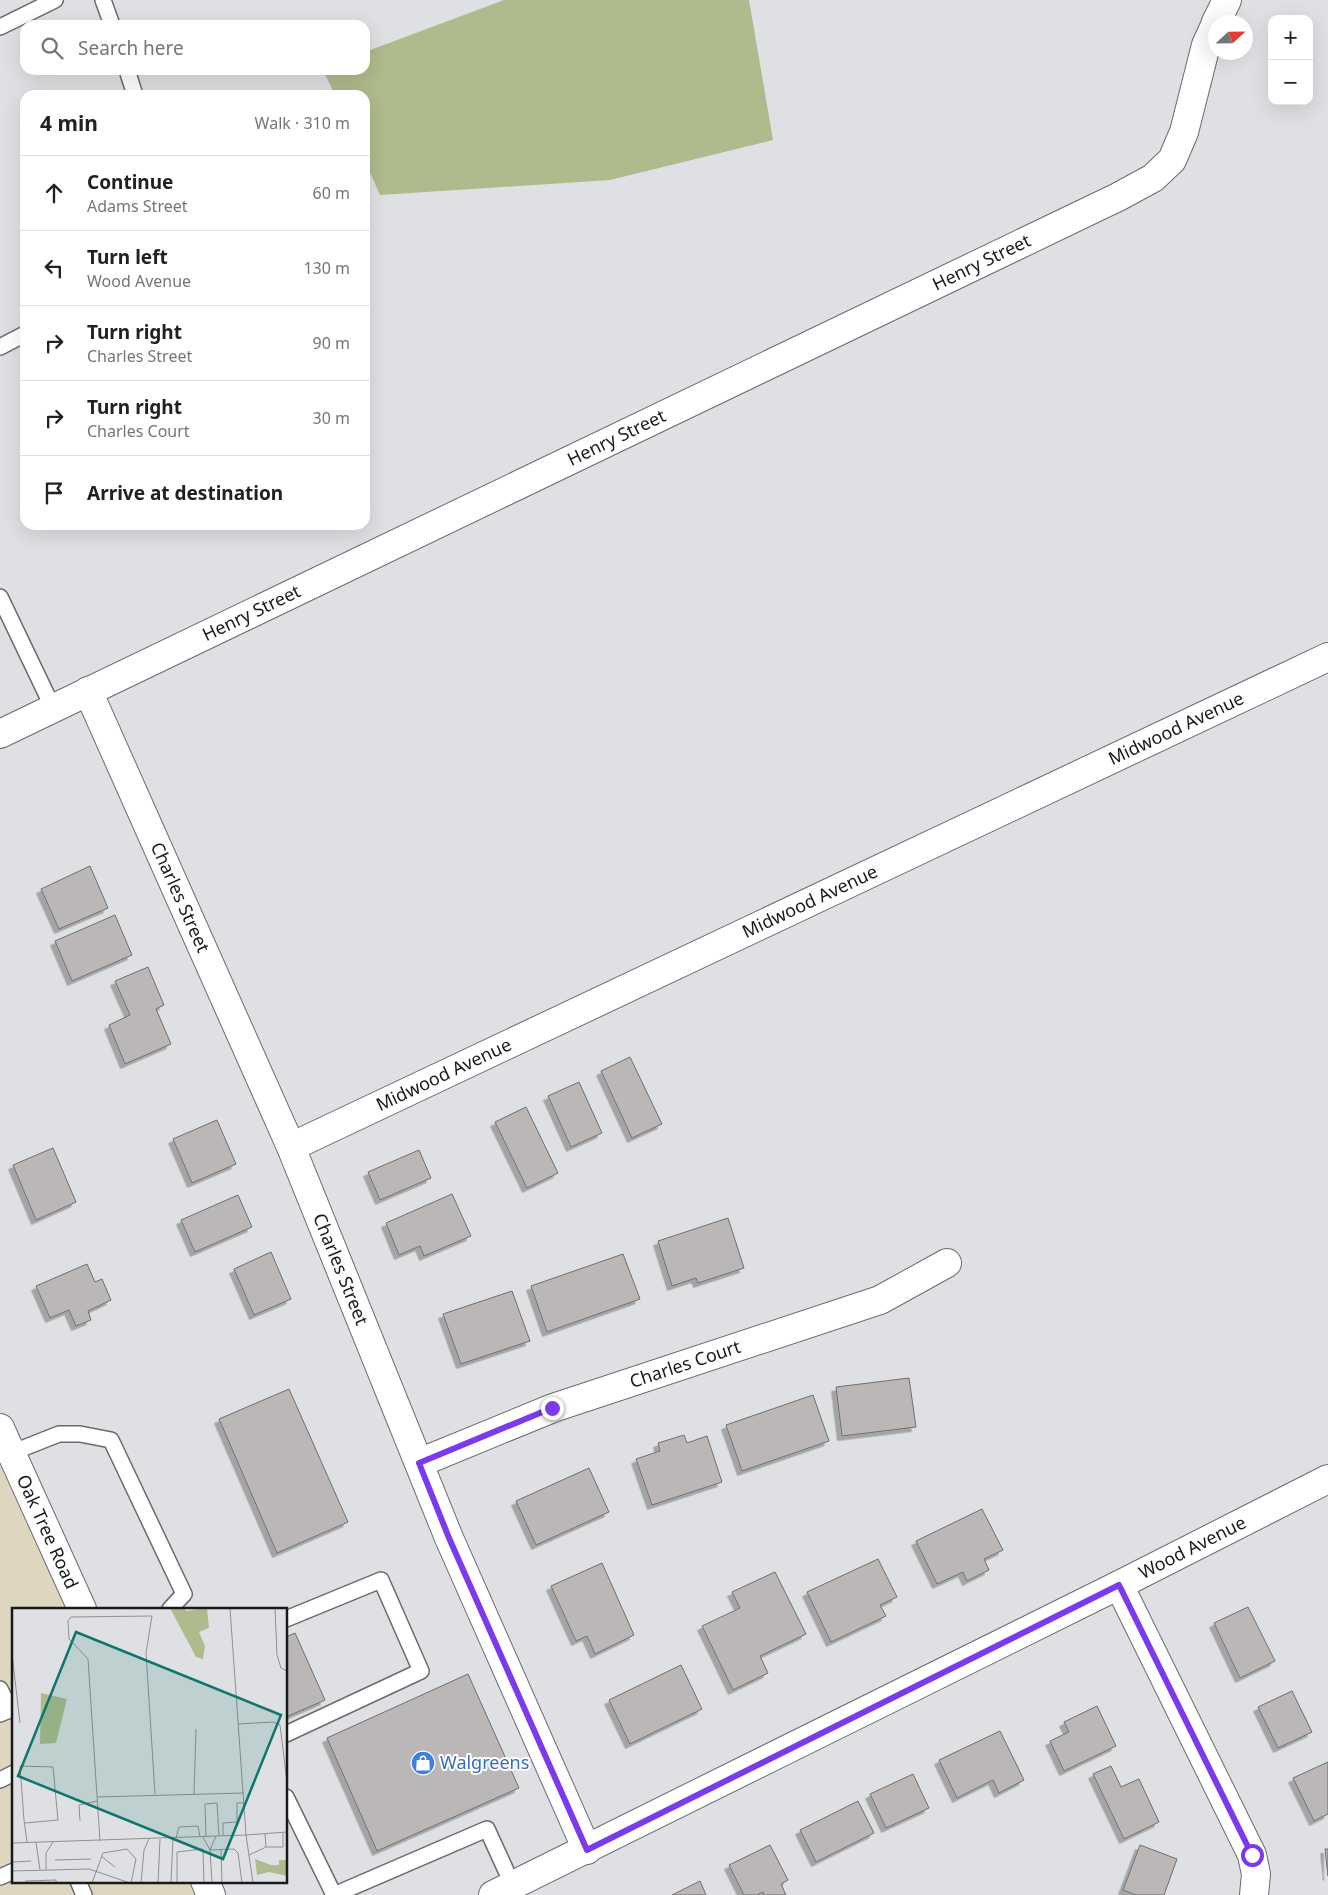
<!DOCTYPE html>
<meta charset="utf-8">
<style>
body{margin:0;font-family:"Noto Sans",sans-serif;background:#f6f6f6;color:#202124}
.controls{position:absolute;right:15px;top:15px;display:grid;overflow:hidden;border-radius:10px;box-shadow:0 5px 20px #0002}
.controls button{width:45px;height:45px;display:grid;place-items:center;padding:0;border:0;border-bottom:1px solid #e0e0e0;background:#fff;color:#202124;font:25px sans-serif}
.compass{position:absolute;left:1208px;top:15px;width:45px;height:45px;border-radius:50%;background:#fff;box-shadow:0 5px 20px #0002;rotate:68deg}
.stop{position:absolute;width:15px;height:15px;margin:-11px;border:4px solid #7c3aed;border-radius:50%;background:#fff}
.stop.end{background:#7c3aed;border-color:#fff;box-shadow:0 1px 5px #0008}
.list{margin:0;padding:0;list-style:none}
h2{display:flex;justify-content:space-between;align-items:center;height:65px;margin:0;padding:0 20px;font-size:21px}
h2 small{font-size:16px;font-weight:400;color:#757577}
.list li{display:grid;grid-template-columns:32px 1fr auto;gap:15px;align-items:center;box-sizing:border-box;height:75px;padding:0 20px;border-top:1px solid #e0e0e0}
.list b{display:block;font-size:19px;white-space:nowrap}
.list p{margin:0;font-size:16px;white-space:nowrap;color:#757577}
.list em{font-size:16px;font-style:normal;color:#757577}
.icon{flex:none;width:28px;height:28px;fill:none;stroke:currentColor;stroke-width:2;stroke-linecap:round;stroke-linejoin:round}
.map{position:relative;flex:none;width:1328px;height:1895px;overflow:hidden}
.search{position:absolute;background:#fff;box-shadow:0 5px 20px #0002;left:20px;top:20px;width:350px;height:55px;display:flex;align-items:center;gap:12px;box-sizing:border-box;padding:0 18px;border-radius:15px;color:#757577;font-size:19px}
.panel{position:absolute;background:#fff;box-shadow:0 5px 20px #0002;left:20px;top:90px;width:350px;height:440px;border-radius:15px}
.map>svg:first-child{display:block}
.commercial{fill:#ded6c1}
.green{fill:#afbb8c}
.building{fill:#bab7b6;stroke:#706d6d;filter:url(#shadow)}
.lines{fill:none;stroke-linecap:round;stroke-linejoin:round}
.service-casing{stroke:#6a6b6d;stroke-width:18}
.minor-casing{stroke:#6a6b6d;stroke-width:30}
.tertiary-casing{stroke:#6a6b6d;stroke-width:30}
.secondary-casing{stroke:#6a6b6d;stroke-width:30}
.service{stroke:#fff;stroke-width:15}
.minor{stroke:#fff;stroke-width:28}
.tertiary{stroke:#fff;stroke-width:28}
.secondary{stroke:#fff;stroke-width:28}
.route{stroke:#7c3aed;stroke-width:6}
.labels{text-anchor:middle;stroke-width:4;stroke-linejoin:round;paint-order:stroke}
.street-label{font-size:18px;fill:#181919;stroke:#fff}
.shop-label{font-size:18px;fill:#366cbe;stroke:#fff;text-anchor:start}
.inset-road{fill:none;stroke:#8f9092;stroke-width:1}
.view{fill:#0f766e;fill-opacity:0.15;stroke:#0f766e;stroke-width:2.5}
.inset-edge{fill:none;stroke:#181919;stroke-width:2.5}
</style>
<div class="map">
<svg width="1328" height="1895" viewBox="0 0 1328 1895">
<defs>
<filter id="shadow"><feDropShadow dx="-4.5" dy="4.5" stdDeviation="0" flood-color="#0004"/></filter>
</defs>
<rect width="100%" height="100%" fill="#dfe0e3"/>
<path class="commercial" d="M0,1446L82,1609H14V1881H205L211,1895H0Z"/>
<path class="green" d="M504,0H749L773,140L610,180L380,195L365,161V95H335L323,70H365V52Z"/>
<path class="building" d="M90,866L108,908L59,929L41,889Z
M115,915L132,955L72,981L55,941Z
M148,967L164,1005L156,1009L171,1044L125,1064L109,1025L130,1015L115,981Z
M630,1057L662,1124L632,1138L601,1071Z
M579,1082L602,1133L571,1147L548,1096Z
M526,1107L558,1173L527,1188L495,1122Z
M217,1120L236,1164L192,1183L173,1139Z
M53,1148L76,1202L36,1220L13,1165Z
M419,1150L431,1178L380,1200L368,1172Z
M452,1194L471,1236L424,1256L420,1246L399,1255L386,1223Z
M238,1195L252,1227L195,1252L181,1220Z
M728,1218L744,1268L698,1283L696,1278L672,1286L658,1241Z
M271,1252L291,1299L254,1315L234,1269Z
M623,1254L640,1299L547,1332L531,1286Z
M87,1264L95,1282L102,1279L111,1300L88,1311L91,1320L76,1326L69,1310L50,1318L36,1286Z
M512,1291L530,1341L461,1364L443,1314Z
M909,1378L916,1427L842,1436L836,1387Z
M289,1389L348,1522L277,1553L219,1419Z
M813,1395L829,1441L742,1471L726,1425Z
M684,1435L687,1443L707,1436L722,1482L652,1505L636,1459L660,1451L658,1443Z
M589,1468L609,1512L536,1545L516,1501Z
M982,1509L1003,1550L984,1559L989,1570L967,1581L963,1572L937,1584L916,1541Z
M878,1559L897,1597L880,1605L886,1616L831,1642L807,1592Z
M602,1563L634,1635L595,1654L587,1636L576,1641L551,1586Z
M775,1572L806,1634L760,1656L768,1673L733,1690L702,1626L740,1608L732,1592Z
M1248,1607L1275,1661L1240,1678L1214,1623Z
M295,1633L325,1700L286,1717V1637Z
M681,1665L702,1709L630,1744L609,1700Z
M468,1674L519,1788L377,1851L327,1738Z
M1292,1691L1312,1732L1278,1748L1258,1707Z
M1097,1706L1116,1746L1064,1771L1050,1741L1069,1732L1064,1722Z
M1000,1731L1024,1780L999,1793L993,1780L957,1798L939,1760Z
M1328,1762V1814L1314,1821L1293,1778Z
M1111,1766L1121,1787L1139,1779L1159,1822L1124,1839L1093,1774Z
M913,1774L929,1808L886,1828L870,1794Z
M858,1801L874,1833L816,1862L800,1830Z
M770,1845L788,1880L781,1884L786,1895H764L763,1892L757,1895H744L729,1865Z
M1140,1845L1177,1859L1164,1895H1136L1123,1890Z
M1325,1849H1328V1876Z
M700,1881L706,1895H672Z"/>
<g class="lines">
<g class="service-casing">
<path id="service" d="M103,0L112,25
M0,27L55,0
M127,70L135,95
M0,347L25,334
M0,597L53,708
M11,1453L59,1434H80L111,1440L184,1594L170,1609
M286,1619L381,1580L421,1671L286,1734
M0,1689L10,1710L0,1714
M0,1780L14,1773
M286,1797L334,1895L487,1829L513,1886
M0,1877L14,1871
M78,1881L84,1895"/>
</g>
<g class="minor-casing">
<g id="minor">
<path d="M1216,22L1227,0"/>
<path id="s1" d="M88,691L291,1147L449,1538L587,1850"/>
<path id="s2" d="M0,734L1118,197L1153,178L1172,160L1184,132L1206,45L1216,23"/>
<path id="s3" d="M291,1147L1328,657"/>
<path id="s4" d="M419,1463L553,1408L880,1300L947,1263"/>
<path d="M1119,1585L1252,1855L1256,1874L1254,1895"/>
</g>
</g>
<g class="tertiary-casing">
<g id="tertiary">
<path id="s5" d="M493,1895L1119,1585L1328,1479"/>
</g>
</g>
<g class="secondary-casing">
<g id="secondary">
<path id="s6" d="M0,1428L82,1609"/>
<path d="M205,1881L211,1895"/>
</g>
</g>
<use href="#service" class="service"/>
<use href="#minor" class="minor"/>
<use href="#tertiary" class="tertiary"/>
<use href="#secondary" class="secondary"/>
</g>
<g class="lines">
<path class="route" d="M552,1408L419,1463L449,1538L587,1850L1119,1585L1252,1855"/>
</g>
<defs>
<g id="shop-disc" transform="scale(1.25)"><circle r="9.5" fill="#3f7fe0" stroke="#fff"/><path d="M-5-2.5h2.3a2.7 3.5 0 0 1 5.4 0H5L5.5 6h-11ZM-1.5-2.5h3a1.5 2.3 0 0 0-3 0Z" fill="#fff"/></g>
</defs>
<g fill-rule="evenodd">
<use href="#shop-disc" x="423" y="1763"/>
</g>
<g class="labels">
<g class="street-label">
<text dy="6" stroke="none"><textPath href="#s2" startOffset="1089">Henry Street</textPath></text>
<text dy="6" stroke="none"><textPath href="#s2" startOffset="684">Henry Street</textPath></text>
<text dy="6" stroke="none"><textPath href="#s2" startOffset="279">Henry Street</textPath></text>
<text dy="6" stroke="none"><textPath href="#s3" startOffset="979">Midwood Avenue</textPath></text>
<text dy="6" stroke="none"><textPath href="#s1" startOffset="226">Charles Street</textPath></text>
<text dy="6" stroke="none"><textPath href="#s3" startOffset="574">Midwood Avenue</textPath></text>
<text dy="6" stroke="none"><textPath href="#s3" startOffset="169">Midwood Avenue</textPath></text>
<text dy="6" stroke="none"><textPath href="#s1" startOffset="631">Charles Street</textPath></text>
<text dy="6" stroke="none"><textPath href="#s4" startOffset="284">Charles Court</textPath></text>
<text dy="6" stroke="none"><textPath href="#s6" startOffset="114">Oak Tree Road</textPath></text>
<text dy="6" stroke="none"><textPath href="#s5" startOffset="781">Wood Avenue</textPath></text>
</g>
<g class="shop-label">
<text x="440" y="1769">Walgreens</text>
</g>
</g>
<g transform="translate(12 1608)">
<rect width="275" height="275" fill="#dfe0e3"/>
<path d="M158,0H172L174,3L195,0L197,20L187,24L193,38L191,51L184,49ZM29,85L55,91L44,135L28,136ZM243,251L259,257H267V252H275V268L257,264L245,267Z" fill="#afbb8c"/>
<path class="inset-road" d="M218,0L234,227L275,224M263,0L265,47L269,60L275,63M0,46L8,115M226,116L261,114L268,117L275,174M0,183V209M182,186L184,121M85,189L232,185M68,213L67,197L85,193M13,215L46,212L41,159L8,158L12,212L15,234M211,228V215L225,214V195H232M191,229L198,242L200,275M194,229L193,196L205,195L207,228M164,230L167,219L186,218L188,229M88,233L76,51L57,31L56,13L59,9L140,8L134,45L143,186M24,234L28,262M0,235L234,227L241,275M254,239H271V225M222,241L226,245L230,275M198,242L222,241M198,242L204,228M209,242L210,275M237,247L254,239L253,226M89,248L103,259M43,252L79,251M1,254L19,253M34,262V245L41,234M0,263L77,261L118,275M13,273L44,272V275M80,275L91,245L115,241L124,251L119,275M129,275L132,242L137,231M146,275L148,231M159,275L161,230M165,275V244L191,241L192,275"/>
<path class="view" d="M64,24L269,107L211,251L6,168Z"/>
<rect width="275" height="275" class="inset-edge"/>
</g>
</svg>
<div class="controls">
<button>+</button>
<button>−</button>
</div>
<svg class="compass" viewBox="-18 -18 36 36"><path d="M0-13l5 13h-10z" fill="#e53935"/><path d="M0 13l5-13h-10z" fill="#757577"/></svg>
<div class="stop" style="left:1252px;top:1855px"></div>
<div class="stop end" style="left:552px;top:1408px"></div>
<div class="search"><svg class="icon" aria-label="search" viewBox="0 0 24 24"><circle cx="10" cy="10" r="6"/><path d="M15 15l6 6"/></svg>Search here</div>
<section class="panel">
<h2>4 min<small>Walk · 310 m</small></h2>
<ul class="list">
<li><svg class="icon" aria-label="ahead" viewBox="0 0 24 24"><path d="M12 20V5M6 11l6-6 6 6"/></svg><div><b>Continue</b><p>Adams Street</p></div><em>60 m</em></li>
<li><svg class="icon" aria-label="left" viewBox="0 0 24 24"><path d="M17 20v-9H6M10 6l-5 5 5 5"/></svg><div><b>Turn left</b><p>Wood Avenue</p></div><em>130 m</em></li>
<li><svg class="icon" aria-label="right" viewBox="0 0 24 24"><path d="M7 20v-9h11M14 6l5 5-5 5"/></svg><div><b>Turn right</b><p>Charles Street</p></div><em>90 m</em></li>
<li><svg class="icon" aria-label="right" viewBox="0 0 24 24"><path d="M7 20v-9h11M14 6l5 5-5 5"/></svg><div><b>Turn right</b><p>Charles Court</p></div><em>30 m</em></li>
<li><svg class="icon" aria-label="arrive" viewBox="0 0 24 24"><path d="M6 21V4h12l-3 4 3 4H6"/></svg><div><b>Arrive at destination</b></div></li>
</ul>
</section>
</div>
